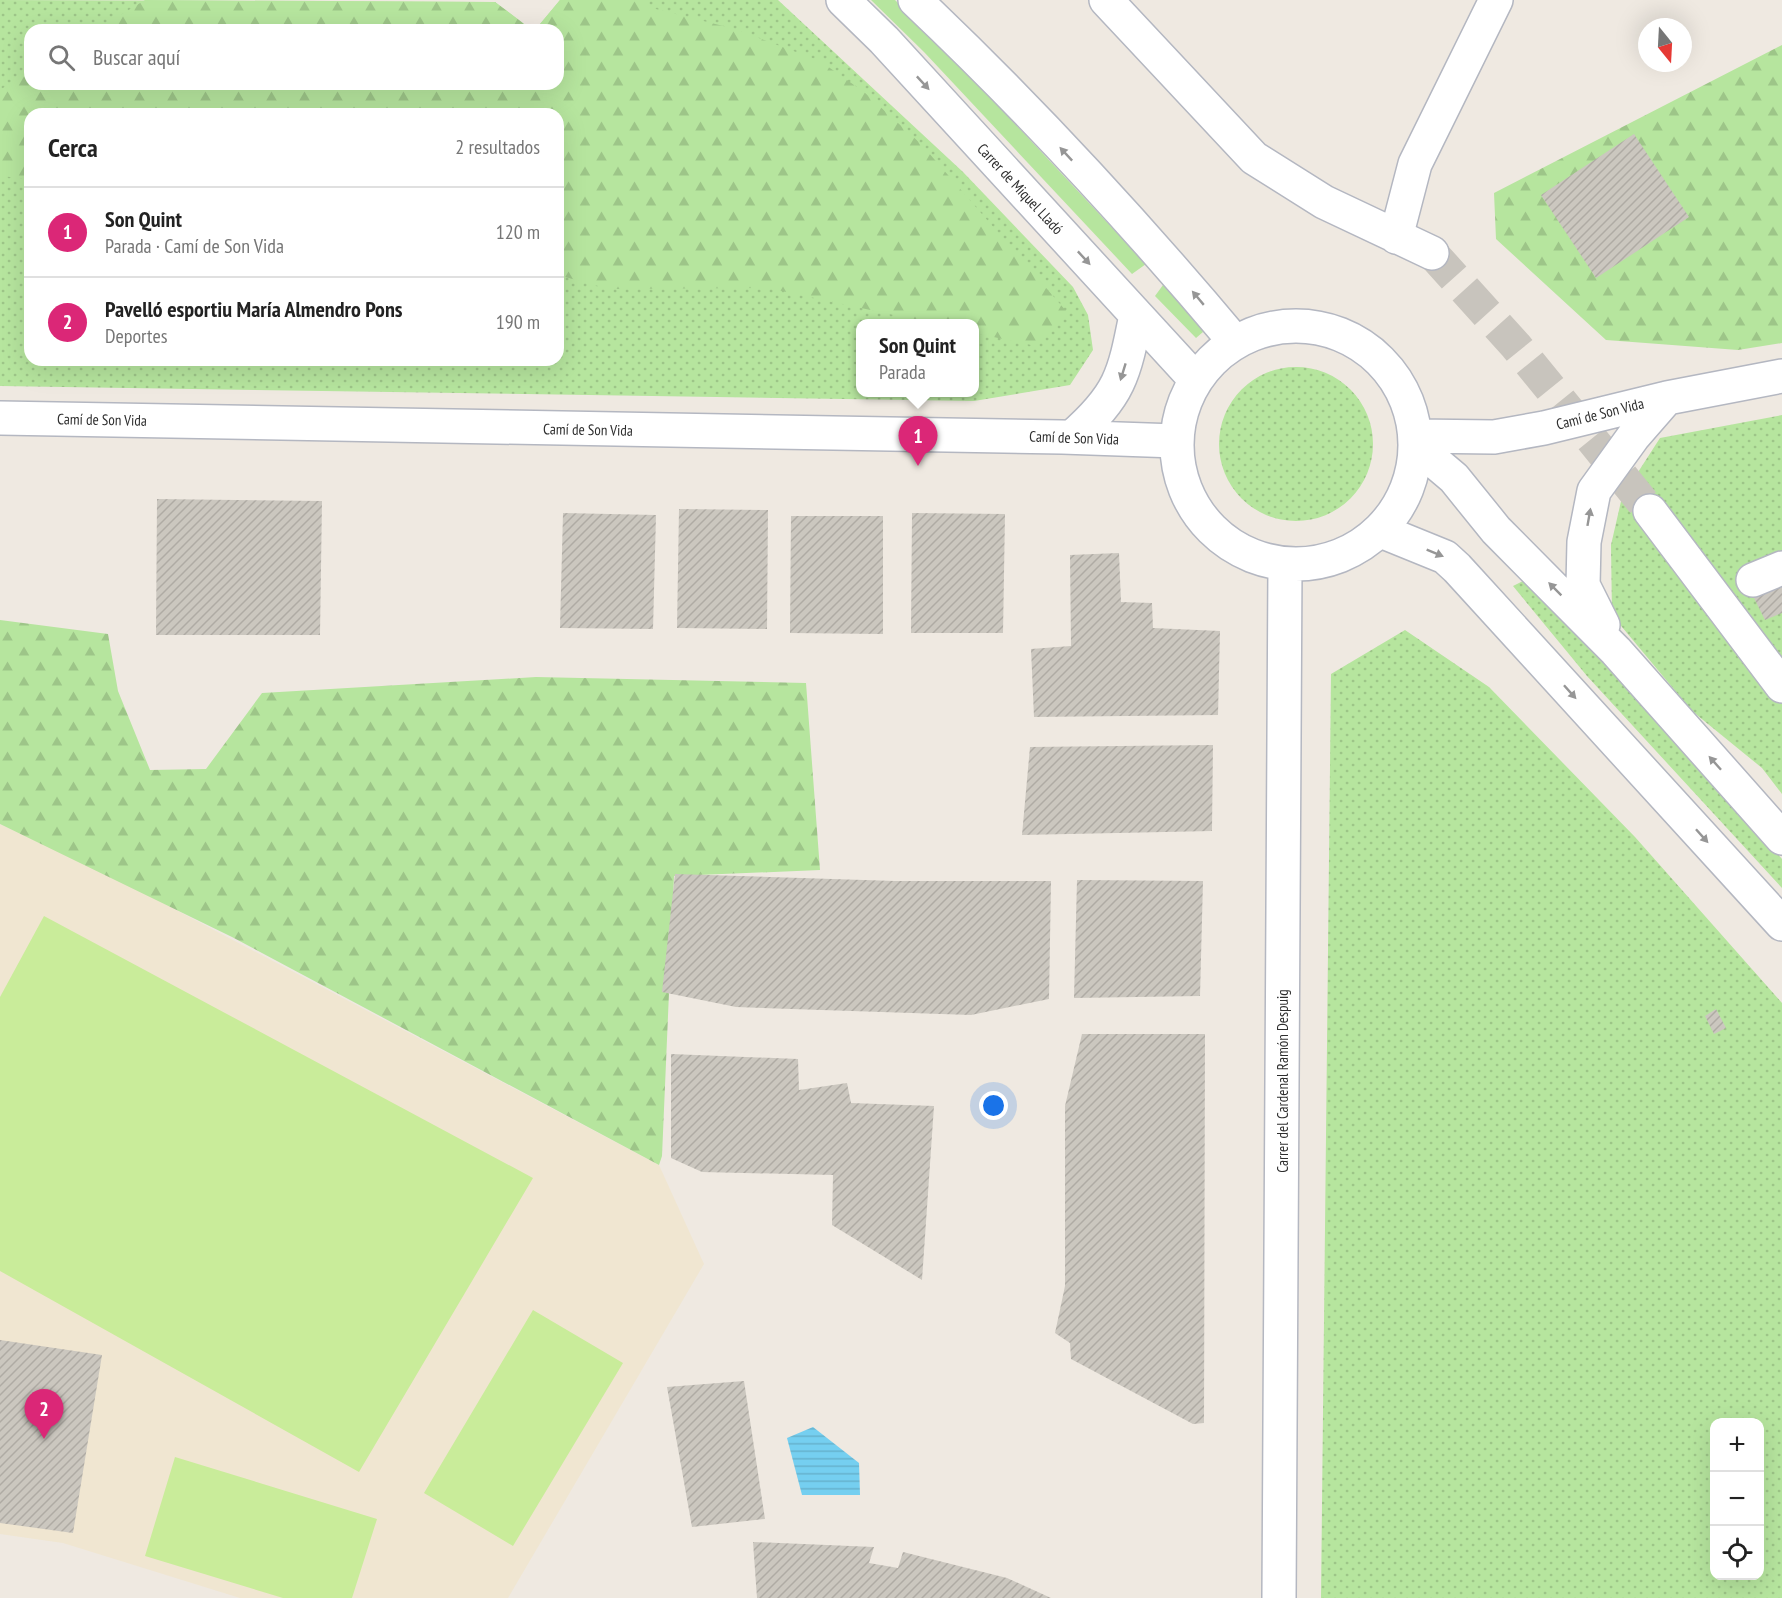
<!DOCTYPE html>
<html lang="es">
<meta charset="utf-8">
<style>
body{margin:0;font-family:"PT Sans Narrow",sans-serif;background:#f2f2f2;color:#222}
.controls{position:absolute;right:18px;bottom:18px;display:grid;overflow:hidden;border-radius:12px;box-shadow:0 6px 24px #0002}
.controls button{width:54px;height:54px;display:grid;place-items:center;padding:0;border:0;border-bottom:2px solid #e0e0e0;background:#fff;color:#222;font:30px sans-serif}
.compass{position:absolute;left:1638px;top:18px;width:54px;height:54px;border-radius:50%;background:#fff;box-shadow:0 6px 24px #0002;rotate:162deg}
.you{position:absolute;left:994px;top:1106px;width:21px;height:21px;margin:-15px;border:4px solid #fff;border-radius:50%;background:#1a73e8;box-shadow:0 0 0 9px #1a73e833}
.badge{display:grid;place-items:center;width:39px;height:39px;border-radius:50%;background:#db2777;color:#fff;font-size:20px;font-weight:700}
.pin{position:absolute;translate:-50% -50px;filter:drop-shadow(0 2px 3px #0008)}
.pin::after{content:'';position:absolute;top:32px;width:21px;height:18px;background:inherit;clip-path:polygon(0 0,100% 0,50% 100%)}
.popup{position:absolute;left:856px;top:319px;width:123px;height:78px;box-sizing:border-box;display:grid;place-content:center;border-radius:12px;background:#fff;filter:drop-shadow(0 2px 4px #0005);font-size:20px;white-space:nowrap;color:#767676}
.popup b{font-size:22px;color:#222}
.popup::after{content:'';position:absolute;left:50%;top:100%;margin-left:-12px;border:12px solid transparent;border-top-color:#fff}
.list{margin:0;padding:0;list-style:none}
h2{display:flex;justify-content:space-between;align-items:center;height:78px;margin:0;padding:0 24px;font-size:26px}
h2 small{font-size:20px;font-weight:400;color:#767676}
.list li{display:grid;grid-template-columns:39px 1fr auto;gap:18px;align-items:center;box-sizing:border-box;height:90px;padding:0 24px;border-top:2px solid #e0e0e0}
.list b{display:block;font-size:22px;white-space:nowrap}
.list p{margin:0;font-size:20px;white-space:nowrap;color:#767676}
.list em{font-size:20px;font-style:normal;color:#767676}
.icon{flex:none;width:33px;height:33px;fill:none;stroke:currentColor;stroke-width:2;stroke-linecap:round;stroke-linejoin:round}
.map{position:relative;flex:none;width:1782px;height:1598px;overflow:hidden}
.search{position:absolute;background:#fff;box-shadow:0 6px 24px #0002;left:24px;top:24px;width:540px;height:66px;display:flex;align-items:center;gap:15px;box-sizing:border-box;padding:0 21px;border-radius:18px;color:#767676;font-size:22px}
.panel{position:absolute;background:#fff;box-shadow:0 6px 24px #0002;left:24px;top:108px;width:540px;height:258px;border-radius:18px}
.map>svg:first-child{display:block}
.education{fill:#f0e6d1}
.grass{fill:url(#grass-dots);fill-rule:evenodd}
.forest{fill:url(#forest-firs)}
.park{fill:#b6e59e}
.pitch{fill:#c9ec9a}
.water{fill:url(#water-rules)}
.building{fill:url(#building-hatch)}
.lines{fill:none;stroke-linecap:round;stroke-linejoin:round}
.minor-tunnel{stroke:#c8c4bd;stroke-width:33;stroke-dasharray:33 16;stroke-linecap:butt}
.minor-casing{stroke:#b4b7c1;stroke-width:36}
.minor{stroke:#fff;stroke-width:33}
.oneway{fill:#969696}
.labels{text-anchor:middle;stroke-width:5;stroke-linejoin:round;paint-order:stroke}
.street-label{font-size:15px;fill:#2e2e2e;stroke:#fff}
</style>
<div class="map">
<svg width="1782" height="1598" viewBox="0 0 1782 1598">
<defs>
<pattern id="grass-dots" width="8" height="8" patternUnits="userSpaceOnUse" patternTransform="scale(1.5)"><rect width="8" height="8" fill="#b6e59e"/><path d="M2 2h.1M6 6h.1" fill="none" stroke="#9dc588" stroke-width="1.8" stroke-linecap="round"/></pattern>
<pattern id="forest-firs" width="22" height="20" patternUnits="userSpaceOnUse" patternTransform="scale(1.5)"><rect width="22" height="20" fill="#b6e59e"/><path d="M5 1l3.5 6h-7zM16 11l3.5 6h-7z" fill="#9dc588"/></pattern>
<pattern id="water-rules" width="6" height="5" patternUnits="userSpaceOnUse" patternTransform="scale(1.5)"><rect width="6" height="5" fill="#75cff0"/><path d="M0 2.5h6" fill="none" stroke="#66b2ce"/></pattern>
<pattern id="building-hatch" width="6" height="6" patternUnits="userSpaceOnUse" patternTransform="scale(1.5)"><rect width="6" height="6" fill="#cbc7bf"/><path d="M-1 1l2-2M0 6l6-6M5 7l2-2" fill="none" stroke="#afaba4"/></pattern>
</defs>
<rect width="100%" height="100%" fill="#efe9e1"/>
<path class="education" d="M0,824L127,884L659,1165L704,1264L508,1598H240L63,1543L0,1534Z"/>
<path class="grass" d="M0,0L495,2L532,30H30V84H558V30H535L560,0H778L963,172L1073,287L1088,315L1093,350L1070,385L974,401L0,386ZM30,114H558V360H30ZM861,324H975V392H861Z
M1219 444a77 77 0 1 1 154 0a77 77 0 1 1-154 0Z
M1782,415V794L1762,768L1692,711L1612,615L1611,545L1622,497L1660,438Z
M1523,581L1590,647L1782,859V888L1587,676L1513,586Z
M1405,630L1489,687L1635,837L1782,1003V1598H1321L1331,674ZM1714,1422H1760V1576H1714Z"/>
<path class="forest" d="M145,0L495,2L532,30H96Z
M560,0H639L648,7L735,29L820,61L864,92L921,144L1067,312L1036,346L975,333V324L931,323L768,288L609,289L558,275V114H30V179L0,176V90L30,70V84H558V30H535Z
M1782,45V343L1738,350L1606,340L1496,239L1494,193Z
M0,620L108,634L118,691L150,770L206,769L262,693L536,677L806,683L820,870L674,876L662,1156L659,1165L232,937L0,824Z"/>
<path class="park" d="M871,0H895L950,54L1146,264L1132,274L924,52Z
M1163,285L1200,323L1203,332L1196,338L1155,296Z"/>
<path class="pitch" d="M44,916L533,1178L359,1472L0,1271V997Z
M533,1310L623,1363L513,1546L424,1493Z
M175,1457L377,1519L352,1598H283L145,1556Z"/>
<path class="water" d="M813,1427L859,1463L860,1495H802L787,1438Z"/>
<path class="building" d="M1634,134L1689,217L1596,278L1541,195Z
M157,499L322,501L320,635H156Z
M679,509L768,510L767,629L677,628Z
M563,513L656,515L653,629L560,628Z
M912,513L1005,514L1003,633H911Z
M791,516H883V634L790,633Z
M1119,553L1121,602L1152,603L1153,628L1220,631L1218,715L1034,717L1031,649L1071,646L1070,555Z
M1782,586V613L1765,620L1753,596Z
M1213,745L1212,831L1022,835L1030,747Z
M675,874L895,881H1051L1049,999L971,1015L736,1007L662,992Z
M1077,880L1203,881L1200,996L1074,998Z
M1716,1009L1726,1028L1714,1034L1705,1016Z
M1082,1034H1205L1204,1423L1193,1424L1071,1359L1070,1343L1055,1333L1065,1286V1106Z
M671,1054L798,1059L799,1090L847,1083L851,1103L934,1106L922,1280L832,1225L833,1175L702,1172L671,1158Z
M0,1340L102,1355L73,1533L0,1523Z
M744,1381L765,1519L692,1527L667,1387Z
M753,1542L874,1547L869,1563L898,1568L903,1552L1007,1578L1051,1598H757Z"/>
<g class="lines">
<path class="minor-tunnel" d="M1432,253L1516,346L1650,511"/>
<g class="minor-casing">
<path id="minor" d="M843,0L884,40L1196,380
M915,0C1028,107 1135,223 1235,342
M1106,0L1254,158L1324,202L1432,253
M1396,237L1415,164L1496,0
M1177 445a119 119 0 1 1 238 0a119 119 0 1 1-238 0Z
M0,418L1062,437L1176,441
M1416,436L1494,437L1544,428L1667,398L1782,376
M1072,437C1120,395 1124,376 1136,315
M1415,445L1454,478L1496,530L1616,651L1782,838
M1650,511L1782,686
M1381,531L1445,557L1457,568L1782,924
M1753,580L1782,568
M1603,625L1583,585L1584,542L1594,491L1633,437L1667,398
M1279,1598L1285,565"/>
</g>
<use href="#minor" class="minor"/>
</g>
<defs><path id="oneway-solid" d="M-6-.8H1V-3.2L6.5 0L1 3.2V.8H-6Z" transform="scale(1.5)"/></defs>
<g class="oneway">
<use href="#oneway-solid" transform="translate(923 83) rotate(47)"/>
<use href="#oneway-solid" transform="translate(1066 154) rotate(-133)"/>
<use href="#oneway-solid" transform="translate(1084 258) rotate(47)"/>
<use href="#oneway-solid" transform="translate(1198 298) rotate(-130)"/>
<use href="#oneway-solid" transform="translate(1123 372) rotate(107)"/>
<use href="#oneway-solid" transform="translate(1589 517) rotate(-80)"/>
<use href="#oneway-solid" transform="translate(1435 553) rotate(22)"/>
<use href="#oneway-solid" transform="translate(1555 589) rotate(-135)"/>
<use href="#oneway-solid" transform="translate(1570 692) rotate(48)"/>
<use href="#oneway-solid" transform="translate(1715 763) rotate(-132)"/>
<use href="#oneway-solid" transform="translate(1702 836) rotate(48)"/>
</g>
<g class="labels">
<g class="street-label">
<text transform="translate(1020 189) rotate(47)" y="5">Carrer de Miquel Lladó</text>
<text transform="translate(1600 414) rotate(-14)" y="5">Camí de Son Vida</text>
<text transform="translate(102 420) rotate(1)" y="5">Camí de Son Vida</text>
<text transform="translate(588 430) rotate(1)" y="5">Camí de Son Vida</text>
<text transform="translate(1074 438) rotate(2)" y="5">Camí de Son Vida</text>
<text transform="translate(1283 1081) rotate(-90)" y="5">Carrer del Cardenal Ramón Despuig</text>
</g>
</g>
</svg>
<div class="controls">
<button>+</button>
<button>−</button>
<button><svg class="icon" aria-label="locate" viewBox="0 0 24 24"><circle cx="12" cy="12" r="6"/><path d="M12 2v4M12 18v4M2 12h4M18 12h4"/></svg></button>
</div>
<svg class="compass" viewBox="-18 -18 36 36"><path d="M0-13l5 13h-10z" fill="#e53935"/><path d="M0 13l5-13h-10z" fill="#767676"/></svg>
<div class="you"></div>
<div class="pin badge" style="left:918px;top:466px">1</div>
<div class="popup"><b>Son Quint</b>Parada</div>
<div class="pin badge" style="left:44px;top:1439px">2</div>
<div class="search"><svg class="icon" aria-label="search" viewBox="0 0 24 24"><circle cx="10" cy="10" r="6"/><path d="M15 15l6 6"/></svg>Buscar aquí</div>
<section class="panel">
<h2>Cerca<small>2 resultados</small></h2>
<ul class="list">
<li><span class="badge">1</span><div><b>Son Quint</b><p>Parada · Camí de Son Vida</p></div><em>120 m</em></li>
<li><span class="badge">2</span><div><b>Pavelló esportiu María Almendro Pons</b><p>Deportes</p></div><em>190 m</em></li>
</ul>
</section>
</div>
